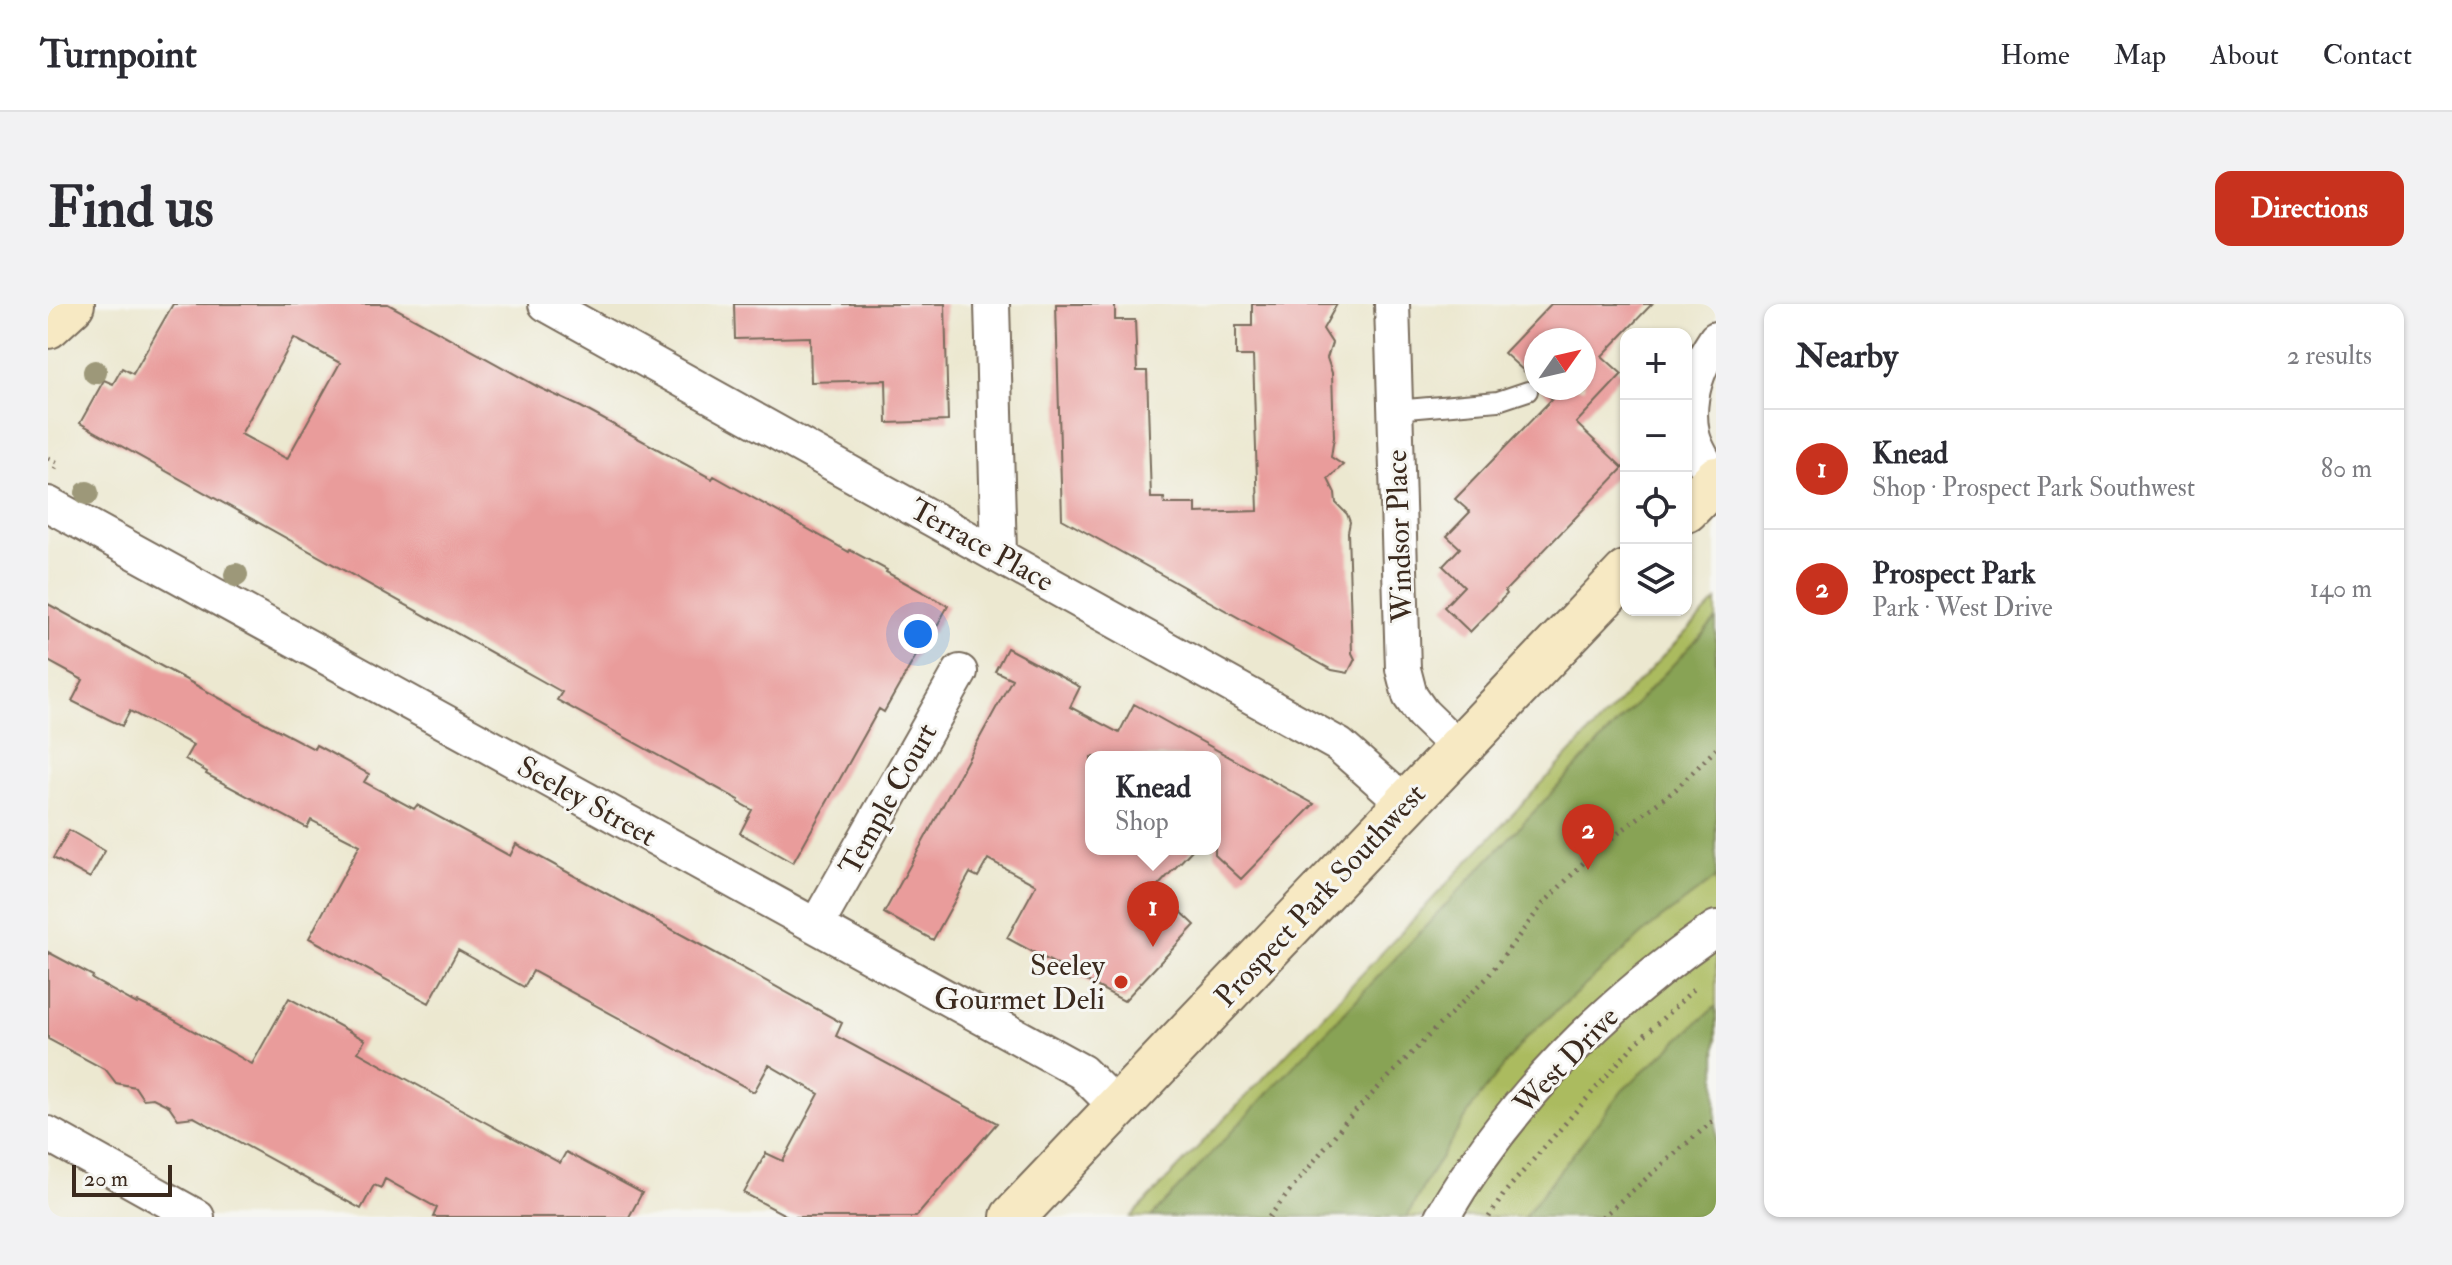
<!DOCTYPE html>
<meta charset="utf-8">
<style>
body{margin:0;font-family:"IM FELL Double Pica",serif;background:#f2f2f3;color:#2b2b33}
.controls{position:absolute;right:24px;top:24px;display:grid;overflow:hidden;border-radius:16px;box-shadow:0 2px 6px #0004}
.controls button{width:72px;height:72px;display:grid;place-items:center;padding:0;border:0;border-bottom:2px solid #e1e1e2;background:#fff;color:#2b2b33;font:40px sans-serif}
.compass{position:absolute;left:1476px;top:24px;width:72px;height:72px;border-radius:50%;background:#fff;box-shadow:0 2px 6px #0004;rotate:56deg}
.scale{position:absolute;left:24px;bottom:20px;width:100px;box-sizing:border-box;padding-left:8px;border:4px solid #3b2a1e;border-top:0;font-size:22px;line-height:28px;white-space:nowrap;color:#3b2a1e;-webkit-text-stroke:6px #f6f6f2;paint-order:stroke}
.you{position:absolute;left:870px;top:330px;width:28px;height:28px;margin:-20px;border:6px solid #fff;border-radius:50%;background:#1a73e8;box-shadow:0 0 0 12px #1a73e833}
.badge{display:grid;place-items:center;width:52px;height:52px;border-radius:50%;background:#c8321e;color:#fff;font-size:26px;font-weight:700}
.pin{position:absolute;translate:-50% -66px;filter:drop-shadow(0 2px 4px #0008)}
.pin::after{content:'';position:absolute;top:42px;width:28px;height:24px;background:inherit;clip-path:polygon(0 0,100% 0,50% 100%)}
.popup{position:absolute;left:1037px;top:447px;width:136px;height:104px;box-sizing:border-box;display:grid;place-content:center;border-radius:16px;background:#fff;filter:drop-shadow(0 2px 6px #0005);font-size:26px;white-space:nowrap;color:#7c7c81}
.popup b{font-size:30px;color:#2b2b33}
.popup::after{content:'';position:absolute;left:50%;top:100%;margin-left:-16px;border:16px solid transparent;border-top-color:#fff}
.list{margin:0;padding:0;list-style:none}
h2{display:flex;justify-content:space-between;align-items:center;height:104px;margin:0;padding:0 32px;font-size:34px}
h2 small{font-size:26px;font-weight:400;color:#7c7c81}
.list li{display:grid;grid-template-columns:52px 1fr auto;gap:24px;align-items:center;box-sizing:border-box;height:120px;padding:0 32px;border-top:2px solid #e1e1e2}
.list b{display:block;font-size:30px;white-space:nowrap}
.list p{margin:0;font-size:26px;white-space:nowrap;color:#7c7c81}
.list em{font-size:26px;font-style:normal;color:#7c7c81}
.icon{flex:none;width:44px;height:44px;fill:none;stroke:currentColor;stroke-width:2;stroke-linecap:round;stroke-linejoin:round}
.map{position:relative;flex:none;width:1668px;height:913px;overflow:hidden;border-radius:16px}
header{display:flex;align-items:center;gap:48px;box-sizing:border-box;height:112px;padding:0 40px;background:#fff;border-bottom:2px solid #e1e1e2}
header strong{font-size:38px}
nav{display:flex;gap:44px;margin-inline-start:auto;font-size:28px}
.intro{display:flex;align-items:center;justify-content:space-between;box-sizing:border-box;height:192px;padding:0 48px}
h1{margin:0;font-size:56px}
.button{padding:20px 36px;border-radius:16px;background:#c8321e;color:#fff;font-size:28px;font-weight:700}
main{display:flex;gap:48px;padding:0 48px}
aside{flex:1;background:#fff;border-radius:16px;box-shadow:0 2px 6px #0004}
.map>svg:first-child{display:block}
.green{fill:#abbb5e;stroke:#73723e;stroke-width:2}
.forest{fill:#88a355;stroke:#62663a;stroke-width:2}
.building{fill:#e99c9b;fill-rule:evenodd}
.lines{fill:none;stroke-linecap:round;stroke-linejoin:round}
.lane-casing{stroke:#796c5c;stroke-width:22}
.street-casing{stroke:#796c5c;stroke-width:38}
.secondary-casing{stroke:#796c5c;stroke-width:48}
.path{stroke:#796c5c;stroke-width:5;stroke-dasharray:2 6;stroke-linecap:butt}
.lane{stroke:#fff;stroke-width:18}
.street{stroke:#fff;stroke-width:34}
.secondary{stroke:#f7e9c3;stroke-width:44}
.tree{fill:#9d9879}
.poi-dot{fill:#c8321e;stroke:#f6f6f2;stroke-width:3}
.labels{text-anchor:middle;stroke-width:6;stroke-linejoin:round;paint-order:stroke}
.street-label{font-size:30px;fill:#3b2a1e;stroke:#f6f6f2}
.poi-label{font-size:30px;fill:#3b2a1e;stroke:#f6f6f2;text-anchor:end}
</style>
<header>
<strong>Turnpoint</strong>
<nav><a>Home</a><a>Map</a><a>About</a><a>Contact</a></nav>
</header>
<div class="intro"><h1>Find us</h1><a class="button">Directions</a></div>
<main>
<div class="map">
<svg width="1668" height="913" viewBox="0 0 1668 913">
<rect width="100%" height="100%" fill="#f6f6f2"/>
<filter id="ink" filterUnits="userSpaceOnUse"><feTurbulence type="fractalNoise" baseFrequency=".0125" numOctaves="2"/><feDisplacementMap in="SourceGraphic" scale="16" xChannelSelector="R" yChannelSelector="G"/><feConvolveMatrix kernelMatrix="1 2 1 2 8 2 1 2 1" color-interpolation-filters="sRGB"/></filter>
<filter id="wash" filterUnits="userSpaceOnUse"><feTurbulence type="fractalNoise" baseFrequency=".006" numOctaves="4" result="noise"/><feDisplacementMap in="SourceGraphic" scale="32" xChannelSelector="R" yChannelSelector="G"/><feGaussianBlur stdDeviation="1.8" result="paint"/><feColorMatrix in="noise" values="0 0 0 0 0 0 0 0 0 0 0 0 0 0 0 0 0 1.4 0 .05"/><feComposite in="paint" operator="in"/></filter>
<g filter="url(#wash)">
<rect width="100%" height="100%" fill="#ece8d0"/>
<path class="green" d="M1668,297V913H1083C1280,709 1471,500 1668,297Z"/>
<path class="forest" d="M1668,315V574L1606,620L1478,734L1427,799L1381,872L1359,913H1103Z
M1668,702V913H1476L1575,786Z"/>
<g id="blocks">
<path class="building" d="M125,0H340L492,84L533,103L664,175L666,172L801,248L802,246L839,266L838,268L900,302L885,329L882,327L836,408L831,405L745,559L692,529L704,506L690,498L691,496L509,396L514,388L32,119L56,76L65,80L74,64L85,70ZM246,34L292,59L239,155L193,130Z
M686,0H897L900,117L839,119L838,76L763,78L762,33L687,35Z
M1008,0H1067V16H1087L1089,67H1099L1103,194H1116L1117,200H1148V209L1210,207L1205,52H1188V22H1204V0H1289L1275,25L1284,39L1279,54L1284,69L1286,133L1283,153L1295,161L1280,175L1287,189L1288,199L1299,210L1302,218L1300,228L1304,349L1307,355L1300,369L1284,366L1014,215Z
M1503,0H1604L1554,52L1574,70L1528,119L1575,164L1457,287L1459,290L1422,328L1396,303L1416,282L1395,262L1412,244L1399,232L1422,208L1407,195L1504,95L1492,84H1536V36H1488V78L1456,49Z
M0,300L215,418L266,445L268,441L321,470L316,478L366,505L369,501L462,552L468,540L680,656L794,719L788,732L949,819L868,913H741L696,889L718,849L735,857L771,790L721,761L706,788L485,667L476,683L410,646L381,699L261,634L312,541L263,516L259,524L158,470L159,468L137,455L145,441L82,407L74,422L24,397L35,376L0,357Z
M959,344L1032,383L1022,403L1071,429L1086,400L1266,500L1193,575L1167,551V453H1043V545H1145L1108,584L1147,621L1076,697L959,634L988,581L940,555L930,573L922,569L885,636L836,609L964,375L947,367Z
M21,526L57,547L42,574L5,554Z
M0,648L45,672L44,675L89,700L90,698L117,711L204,760L241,694L317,736L310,748L400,798L512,859L518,848L594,889L581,913H385L389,904L337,875L333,884L326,881L313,905L146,813L130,815L121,802L105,794L95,795L87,783L68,779L58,766L0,735Z"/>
</g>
</g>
<g filter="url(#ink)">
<use href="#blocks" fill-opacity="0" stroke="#796c5c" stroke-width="2"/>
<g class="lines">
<g class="lane-casing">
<path id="lane" d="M1347,106L1450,97L1480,87"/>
</g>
<g class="street-casing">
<path id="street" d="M498,0L1291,441L1358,500
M944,0L951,250
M1344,0L1355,365L1362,392L1374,409L1411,445
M1667,176C1659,162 1647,146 1644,130C1637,95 1649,63 1668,35
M0,200L1034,768L1070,804
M768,622L912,368
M0,830L149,913
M1394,913C1462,796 1557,701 1668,624"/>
</g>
<g class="secondary-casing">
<path id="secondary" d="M0,22L24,0
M1638,206L1668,175
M965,913L1578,269"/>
</g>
<path class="path" d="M0,154L10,159L6,167
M1221,913L1299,816L1387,725L1438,675L1495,600L1547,547L1628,485L1668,445
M1441,913L1458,887L1584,743L1645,686
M1554,913L1668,814"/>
<use href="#lane" class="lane"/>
<use href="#street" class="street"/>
<use href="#secondary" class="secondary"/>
</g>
<g class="tree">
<circle cx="47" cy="68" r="12"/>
<circle cx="39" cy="189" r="12"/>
<circle cx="188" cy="271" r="12"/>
</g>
</g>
<circle class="poi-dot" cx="1073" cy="678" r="8"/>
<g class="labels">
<g class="street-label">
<text transform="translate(1351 232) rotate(-92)" y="10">Windsor Place</text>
<text transform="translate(934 241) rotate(29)" y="10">Terrace Place</text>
<text transform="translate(840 495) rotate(-61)" y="10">Temple Court</text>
<text transform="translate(539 497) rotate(29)" y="10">Seeley Street</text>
<text transform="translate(1272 591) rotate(-47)" y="10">Prospect Park Southwest</text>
<text transform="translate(1518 756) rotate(-46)" y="10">West Drive</text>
</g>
<g class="poi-label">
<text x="1057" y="671">Seeley<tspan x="1057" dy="34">Gourmet Deli</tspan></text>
</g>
</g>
</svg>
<div class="controls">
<button>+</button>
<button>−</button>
<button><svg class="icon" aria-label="locate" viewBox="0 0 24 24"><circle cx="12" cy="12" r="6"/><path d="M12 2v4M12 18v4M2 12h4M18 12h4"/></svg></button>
<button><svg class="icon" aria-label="layers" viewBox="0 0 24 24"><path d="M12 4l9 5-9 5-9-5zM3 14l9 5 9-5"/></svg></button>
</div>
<svg class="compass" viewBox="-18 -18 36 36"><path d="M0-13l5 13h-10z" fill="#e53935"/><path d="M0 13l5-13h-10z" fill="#7c7c81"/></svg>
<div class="scale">20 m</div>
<div class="you"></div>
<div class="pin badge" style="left:1105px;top:643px">1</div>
<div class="popup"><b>Knead</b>Shop</div>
<div class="pin badge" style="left:1540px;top:566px">2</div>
</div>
<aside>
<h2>Nearby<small>2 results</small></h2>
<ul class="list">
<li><span class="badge">1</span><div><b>Knead</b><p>Shop · Prospect Park Southwest</p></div><em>80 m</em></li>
<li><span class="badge">2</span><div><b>Prospect Park</b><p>Park · West Drive</p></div><em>140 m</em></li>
</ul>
</aside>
</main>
